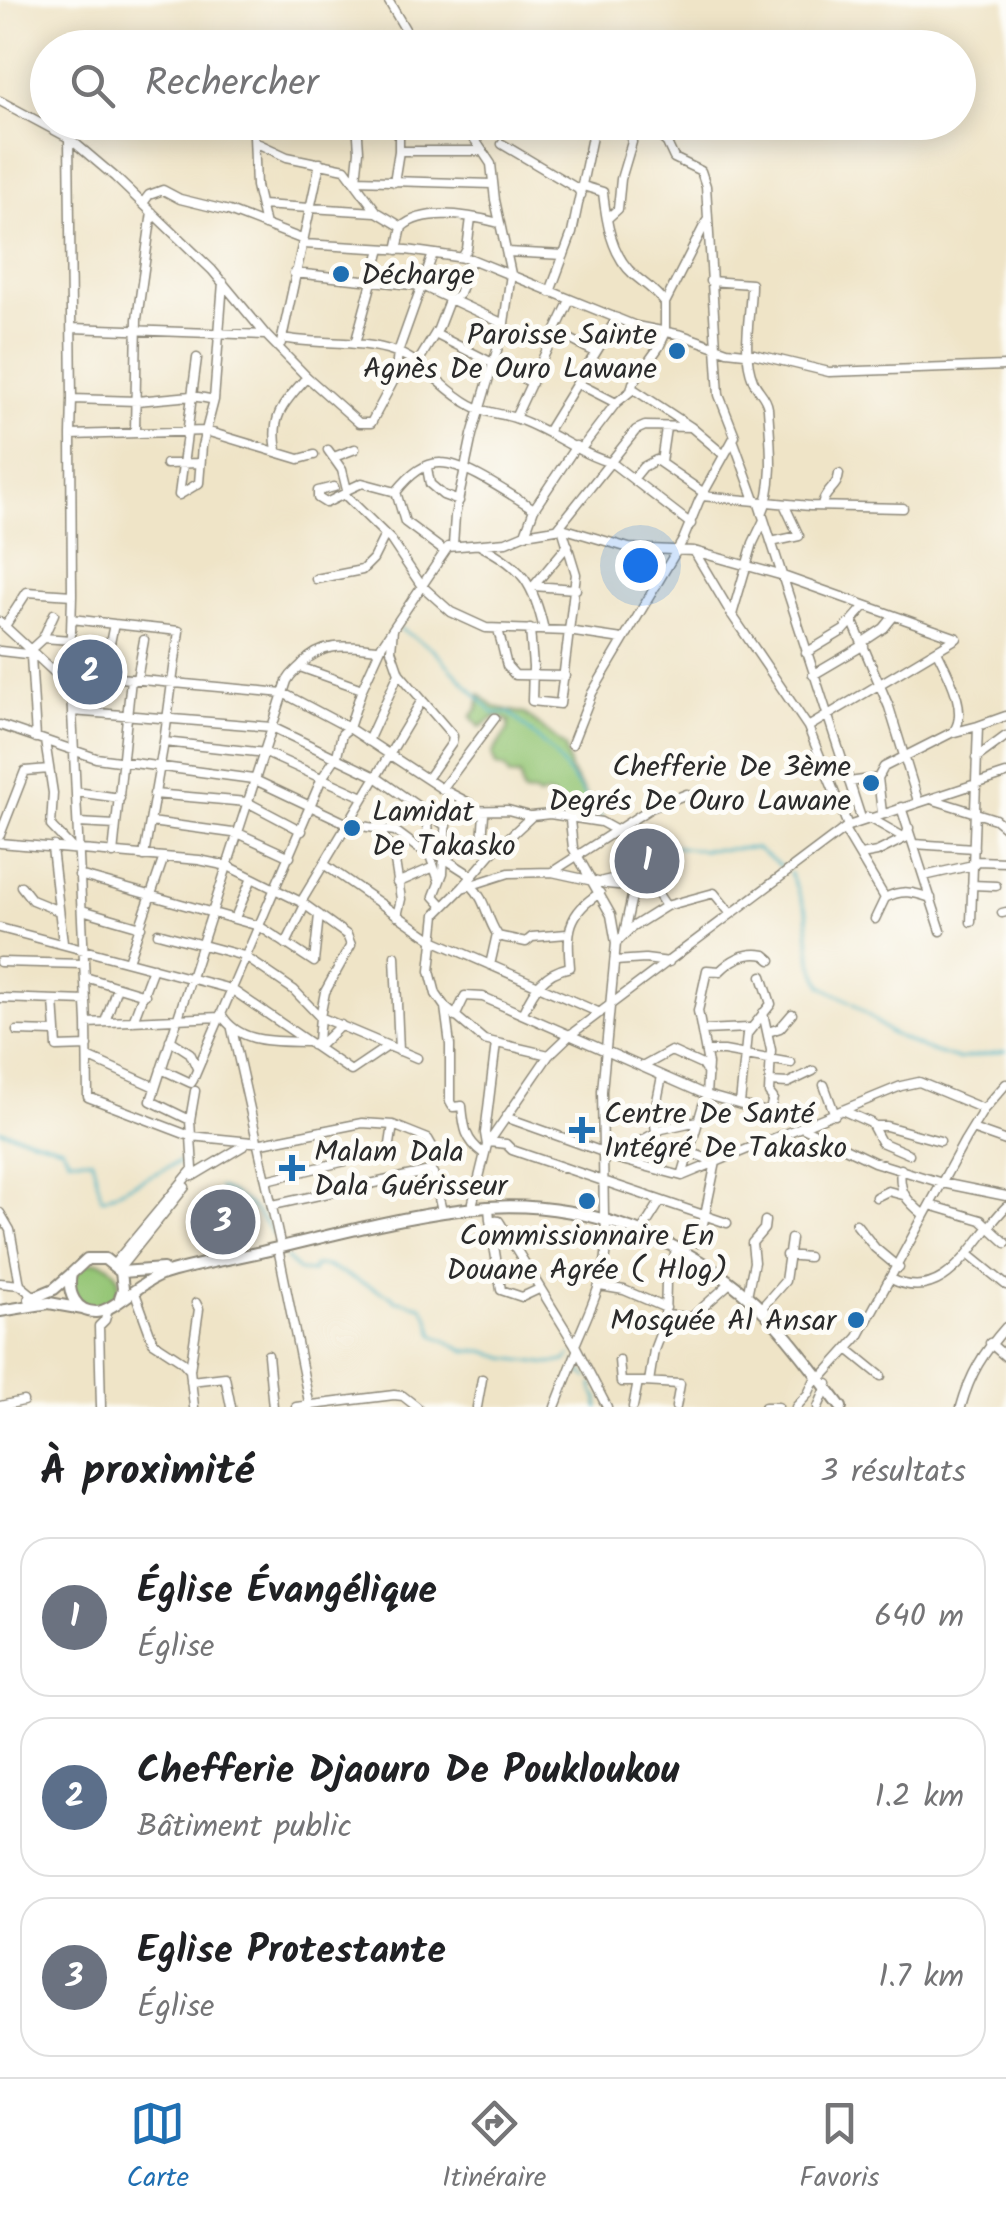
<!DOCTYPE html>
<html lang="fr">
<meta charset="utf-8">
<style>
body{margin:0;font-family:Kalam,sans-serif;background:#f6f6f6;color:#202124}
.you{position:absolute;left:640px;top:565px;width:35px;height:35px;margin:-25px;border:8px solid #fff;border-radius:50%;background:#1a73e8;box-shadow:0 0 0 15px #1a73e833}
.badge{display:grid;place-items:center;width:65px;height:65px;border-radius:50%;background:#1f6fb2;color:#fff;font-size:32px;font-weight:700}
.pin{position:absolute;translate:-50% -50%;border:5px solid #fff;box-shadow:0 2px 10px #0006}
.list{margin:0;padding:0;list-style:none}
h2{display:flex;justify-content:space-between;align-items:center;height:130px;margin:0;padding:0 40px;font-size:42px}
h2 small{font-size:32px;font-weight:400;color:#757577}
.list li{display:grid;grid-template-columns:65px 1fr auto;gap:30px;align-items:center;box-sizing:border-box;height:160px;margin:0 20px 20px;padding:0 20px;border:2px solid #e0e0e0;border-radius:30px}
.list b{display:block;font-size:38px;white-space:nowrap}
.list p{margin:0;font-size:32px;white-space:nowrap;color:#757577}
.list em{font-size:32px;font-style:normal;color:#757577}
.icon{flex:none;width:55px;height:55px;fill:none;stroke:currentColor;stroke-width:2;stroke-linecap:round;stroke-linejoin:round}
.map{position:relative;flex:none;width:1006px;height:1407px;overflow:hidden}
.search{position:absolute;background:#fff;box-shadow:0 5px 25px #0003;left:30px;right:30px;top:30px;height:110px;display:flex;align-items:center;gap:25px;box-sizing:border-box;padding:0 35px;border-radius:55px;color:#757577;font-size:38px}
.sheet{height:670px;background:#fff}
nav{display:flex;justify-content:space-around;align-items:center;box-sizing:border-box;height:140px;border-top:2px solid #e0e0e0;background:#fff;font-size:28px;color:#757577}
nav a{display:grid;justify-items:center;gap:5px}
nav .on{color:#1f6fb2}
.map>svg:first-child{display:block}
.green{fill:#95c676;stroke:#607850;stroke-width:2.5}
.lines{fill:none;stroke-linecap:round;stroke-linejoin:round}
.stream{stroke:#44b0c1;stroke-width:2.5}
.minor-casing{stroke:#8d8879;stroke-width:11}
.major-casing{stroke:#8d8879;stroke-width:14}
.minor{stroke:#fff;stroke-width:8}
.major{stroke:#fff;stroke-width:10}
.poi-dot{fill:#1f6fb2;stroke:#fdfcf7;stroke-width:4}
.labels{text-anchor:middle;stroke-width:10;stroke-linejoin:round;paint-order:stroke}
.poi-label{font-size:30px;fill:#2b2b2b;stroke:#fdfcf7;text-anchor:start}
</style>
<div class="map">
<svg width="1006" height="1407" viewBox="0 0 1006 1407">
<rect width="100%" height="100%" fill="#fdfcf7"/>
<filter id="ink" filterUnits="userSpaceOnUse"><feTurbulence type="fractalNoise" baseFrequency=".01" numOctaves="2"/><feDisplacementMap in="SourceGraphic" scale="20" xChannelSelector="R" yChannelSelector="G"/><feConvolveMatrix kernelMatrix="1 2 1 2 8 2 1 2 1" color-interpolation-filters="sRGB"/></filter>
<filter id="wash" filterUnits="userSpaceOnUse"><feTurbulence type="fractalNoise" baseFrequency=".0048" numOctaves="4" result="noise"/><feDisplacementMap in="SourceGraphic" scale="40" xChannelSelector="R" yChannelSelector="G"/><feGaussianBlur stdDeviation="2.25" result="paint"/><feColorMatrix in="noise" values="0 0 0 0 0 0 0 0 0 0 0 0 0 0 0 0 0 1.4 0 .05"/><feComposite in="paint" operator="in"/></filter>
<g filter="url(#wash)">
<rect width="100%" height="100%" fill="#efe4c7"/>
<path class="green" d="M480,695L494,707L525,714L565,747L570,770L593,807L591,814L580,818L557,804L553,796L546,794L538,797L535,794L523,793L520,776H509L505,768L496,766L492,754L508,730L509,721L497,716L480,727L471,717L478,708Z
M73 1285a23 23 0 1 1 46 0a23 23 0 1 1-46 0Z"/>
<g class="lines">
<path class="stream" d="M400,629L433,649L493,713H510L552,752L602,818
M626,832L651,842
M669,846L703,850L756,848L783,868
M790,873L807,912L811,960L822,986L853,1003L890,1033L925,1049L958,1059L1006,1051
M0,1130L62,1147L69,1159H92L102,1199L181,1161
M219,1188C245,1198 258,1212 274,1235
M286,1258L299,1271L312,1272L314,1266H326L393,1297L394,1300L422,1306L429,1318L434,1335L466,1351H484L505,1358L550,1364L565,1361L571,1355
M576,1361L580,1372L588,1378
M592,1384L593,1391L598,1398V1407"/>
</g>
</g>
<g filter="url(#ink)">
<g class="lines">
<g class="minor-casing">
<path id="minor" d="M388,0L416,48
M596,45L597,48
M0,101L69,138L115,177L212,270L266,335L307,377L359,423H371L395,378L398,352L433,254
M254,136L256,186L265,225
M69,138L72,399L137,401L191,396C199,397 206,398 214,400L202,446L199,483L179,495C185,449 191,403 197,358
M259,144L287,157L345,169L377,212L402,227
M502,144L578,189L581,195
M399,151H482
M356,180L492,184
M356,180L359,151L357,122
M394,182L399,151V122
M583,186L603,192C606,220 611,255 634,275C645,284 656,291 665,303
M143,203L149,195L163,190L180,199L229,211L304,240
M261,205L376,212
M608,218L618,209L621,179L632,142L627,125
M303,244L407,250L471,259L636,326L682,335L727,351L754,354L829,372L1006,366
M397,250L402,227C424,207 472,216 499,223
M507,252L564,255
M462,258L467,249L471,218
M294,273L422,286L504,324
M710,281L751,284C751,314 741,351 753,380C757,391 766,395 768,408C770,441 776,482 762,514
M550,292L572,233L595,122
M72,328L266,335
M556,332L595,352
M435,334L532,383
M282,338C319,345 360,339 396,352C426,363 443,390 471,405C484,413 500,413 515,418C549,429 578,454 612,463L691,524
M281,343L320,163
M355,344L381,249
M418,362L438,329L448,303L459,294L471,259
M577,383L616,403
M632,388L691,427
M72,399L71,435L206,431L299,459L314,455
M214,400L223,282
M515,418L570,300
M135,431L137,319L152,212
M547,432L617,318
M71,435L72,595
M734,442L755,500
M581,449L616,403L631,391L633,383L659,347L665,334V303L706,222
M277,450C270,415 285,402 307,377
M328,450L342,470L347,490
M334,457L355,449
M661,462L666,428
M166,464L200,463
M427,468L430,484L443,495L459,501
M634,478L643,467L656,460L704,493
M334,487L318,491V498L326,503L344,494
M347,490L362,483L396,492
M396,492C407,478 423,462 441,463C466,463 512,496 534,509
M396,492L405,522L444,551
M344,494L391,540L421,585L451,612L486,628L568,631L622,639
M702,496L810,506L903,508
M758,501L862,821
M822,505C824,491 838,488 839,474
M558,528L636,430L645,426L691,427L724,455
M525,534L534,509L576,446
M771,542L799,536L784,504
M453,545L455,516L472,435L503,330L511,274L495,200L491,164L463,122
M481,546C523,567 534,585 544,630
M694,551L732,615L808,727L848,826
M316,579L362,570L373,559L384,537
M533,586L576,589
M532,588L568,545
M732,615L753,543L764,520
M72,619L114,624L103,677
M0,622L54,672L283,693L349,728L442,789L471,804L472,811L484,814L482,841L491,854
M853,622L889,707L918,801
M114,624L179,631L164,742L144,856
M5,626L27,592L72,595L70,670L87,1023L88,1097L190,1136L262,1143L362,1123L393,1125L428,1139L432,1146
M498,629L507,666L515,675L565,676
M530,629L533,667L532,701L560,704L576,574L562,528
M43,638L71,640
M863,642L884,628L893,617
M30,650L43,638L54,614
M0,651L35,655
M937,651C947,672 969,710 954,731
M806,653L844,630L865,606
M31,656L36,738
M300,667L362,689
M399,673L453,736L452,743L427,779
M813,675L864,645
M137,679L144,640
M72,711L272,727L376,777L446,826
M0,725L96,758L253,779L348,824L395,831L418,848L433,851L472,876
M45,741L53,793L51,826L71,847
M368,741L399,673L391,650L393,629
M164,742L266,753L363,797
M572,744L592,693L683,540L699,501L735,436L719,395L706,186L701,171L674,158L667,143L655,132L645,127L628,126
M976,758L1006,736
M849,782L878,778
M442,789L495,718
M76,792L120,798
M154,794L247,802L302,831
M931,799L995,819L1006,828
M901,807L941,931
M569,811L573,848L611,915L616,943L602,1091L604,1216
M882,813L878,778L884,767L951,733L978,726
M427,815L428,850L439,881
M868,817L905,838
M151,822L240,834L290,857
M78,823L116,825
M378,827L394,855L401,899L397,916
M844,829L885,898L875,919
M0,835L25,771L49,769
M0,843L199,860L228,866L301,902L422,700
M914,844L974,848
M54,846L52,848L63,943
M113,854L131,679
M861,855L877,852L905,838L909,828
M325,865L433,940L600,1013
M552,872L651,808L687,794
M79,875L259,926L314,962L319,915
M924,876L973,865L977,861L1006,862
M603,881L647,871
M397,883L434,867
M471,885C486,900 486,917 497,934L490,965
M972,885L996,886
M21,886L32,900L59,911
M462,888L491,854L532,816L550,814L601,822L639,843L665,848L656,866L637,886
M885,898C902,889 913,892 931,898
M301,902L347,935L351,945L325,992L320,1017L417,1058
M443,906L434,896L443,873L446,815L449,811L508,810L530,816
M82,910L141,927
M1002,913L1006,912
M235,918L252,878
M971,922L978,726L1006,716
M0,928L231,989L351,1071L388,1046
M158,933L244,956L294,990L320,1017L318,1041L312,1045
M624,933L634,887
M497,936L526,942L532,937L567,934
M616,943L631,928L666,906L714,893L731,914
M286,944L305,905
M395,956L399,1051
M128,961L164,857
M615,961L645,959L669,962
M0,962L84,964
M85,977L145,995
M0,998L86,1001
M54,1000L57,1047L88,1046
M445,1007L450,1045V1102L453,1107L462,1106C464,1127 465,1140 483,1153
M763,1013L771,1050L769,1093L773,1098L769,1114
M221,1014C240,1045 276,1041 308,1042
M522,1014C534,990 542,973 570,967C567,932 567,913 600,893
M455,1017L465,996L483,997L706,1095L777,1115
M133,1021L153,968
M105,1022L117,987
M87,1023L220,1017
M232,1029L280,1243
M703,1030L749,1028
M17,1031L54,1032
M768,1032L780,1028L792,1014
M170,1040L190,1053L197,1068
M320,1045L341,1025
M706,1051H724L791,1063
M549,1055L484,1040L445,1007L436,994L430,971L436,914L462,888L509,873L552,872L607,884L649,888L656,891L666,906
M88,1057L155,1087
M642,1067L671,1051L702,1065L708,1074
M161,1069L191,1083L193,1080L322,778L337,756L342,734L349,728L362,689L382,645L448,547L506,542L525,534L562,528L629,548L694,551L780,575L957,638L808,727
M770,1082L788,1083L813,1071
M824,1085L835,1115
M740,1104L747,1034L771,1004L762,976
M844,1111L871,1123L881,1142L909,1154
M508,1118L603,1152
M190,1120L151,1101L287,681C292,672 297,670 303,663C325,640 351,647 380,649
M873,1126H886L940,1141
M803,1128L874,1162L942,1183L1006,1196
M972,1129L1006,1141
M656,1132L654,1116L662,1076
M489,1142L506,1144L512,1150L727,1223
M487,1145L485,1133L496,1043
M603,1155L682,1176L901,1086L919,1082L984,1109
M630,1155L686,1151L716,1162L699,1243
M626,1156L639,1142L662,1129L698,1121
M901,1169C898,1192 907,1201 924,1215
M193,1176L245,1145
M682,1176L706,1095L708,1064L698,1011L707,970L720,971C732,959 746,951 765,955L771,960
M267,1180L358,1158L388,1157L393,1125
M876,1197L888,1191L903,1195
M473,1202L487,1145L549,1055L570,1035L848,826L1006,774
M273,1205L430,1171L433,1173L441,1207
M930,1205L981,1220L1006,1243
M489,1207L490,1220L499,1221L575,1345L607,1407
M0,1213L10,1230L20,1285
M490,1220L501,1290L522,1297L539,1289
M856,1224L875,1248L899,1268
M643,1229L660,1202
M278,1248L310,1407
M968,1254L1006,1285
M786,1255L808,1257
M114,1264L193,1169L190,1120L195,1091
M119,1269L185,1187
M891,1279C947,1307 973,1239 1006,1207
M0,1283L20,1285L36,1298
M600,1286L624,1290L666,1308
M134,1290L153,1342L182,1361L190,1370L194,1407
M748,1291L754,1262L752,1243L764,1229L765,1221
M764,1305L785,1281L791,1239
M665,1315L692,1317L730,1283
M990,1343L1006,1357
M575,1345C591,1306 614,1264 605,1221
M849,1350L881,1376
M268,1355L273,1407
M619,1360L621,1382H638
M190,1370L199,1309L196,1303
M823,1376L858,1337L965,1140L984,1109L1006,1084
M191,1381L225,1377L231,1407
M649,1382L654,1350L665,1321L666,1281L677,1248
M0,1406L23,1401
M101,1407L99,1326L105,1320L108,1309
M296,1407L394,1395L403,1396L417,1407
M477,1407L482,1379
M555,1407L577,1351
M633,1407L638,1382H643L680,1384L676,1407
M765,1407H778
M796,1407L808,1394L817,1375
M818,1407L828,1384
M961,1407C970,1374 983,1353 1006,1327"/>
</g>
<g class="major-casing">
<path id="major" d="M121,1272L163,1269
M120,1298L123,1289L121,1272L105,1259H87L71,1274C67,1292 75,1312 96,1312C112,1312 141,1282 161,1275C195,1264 231,1259 265,1251C331,1235 398,1217 466,1209C576,1195 694,1238 770,1318C796,1346 818,1377 841,1407
M30,1299L54,1289L70,1275
M0,1311L49,1303L83,1309"/>
</g>
<use href="#minor" class="minor"/>
<use href="#major" class="major"/>
</g>
</g>
<g class="poi-dot">
<circle cx="341" cy="274" r="10"/>
<circle cx="677" cy="351" r="10"/>
<circle cx="871" cy="783" r="10"/>
<circle cx="352" cy="828" r="10"/>
<path d="M577 1115h10v10h10v10h-10v10h-10v-10h-10v-10h10z"/>
<path d="M287 1153h10v10h10v10h-10v10h-10v-10h-10v-10h10z"/>
<circle cx="587" cy="1201" r="10"/>
<circle cx="856" cy="1320" r="10"/>
</g>
<g class="labels">
<g class="poi-label">
<text x="361" y="284">Décharge</text>
<text x="657" y="344" text-anchor="end">Paroisse Sainte<tspan x="657" dy="34">Agnès De Ouro Lawane</tspan></text>
<text x="851" y="776" text-anchor="end">Chefferie De 3ème<tspan x="851" dy="34">Degrés De Ouro Lawane</tspan></text>
<text x="372" y="821">Lamidat<tspan x="372" dy="34">De Takasko</tspan></text>
<text x="604" y="1123">Centre De Santé<tspan x="604" dy="34">Intégré De Takasko</tspan></text>
<text x="314" y="1161">Malam Dala<tspan x="314" dy="34">Dala Guérisseur</tspan></text>
<text x="587" y="1245" text-anchor="middle">Commissionnaire En<tspan x="587" dy="34">Douane Agrée ( Hlog)</tspan></text>
<text x="836" y="1330" text-anchor="end">Mosquée Al Ansar</text>
</g>
</g>
</svg>
<div class="you"></div>
<div class="pin badge" style="left:647px;top:861px;background:#6b7280">1</div>
<div class="pin badge" style="left:90px;top:672px;background:#5c6f8a">2</div>
<div class="pin badge" style="left:223px;top:1222px;background:#6b7280">3</div>
<div class="search"><svg class="icon" aria-label="search" viewBox="0 0 24 24"><circle cx="10" cy="10" r="6"/><path d="M15 15l6 6"/></svg>Rechercher</div>
</div>
<section class="sheet">
<h2>À proximité<small>3 résultats</small></h2>
<ul class="list">
<li><span class="badge" style="background:#6b7280">1</span><div><b>Église Évangélique</b><p>Église</p></div><em>640 m</em></li>
<li><span class="badge" style="background:#5c6f8a">2</span><div><b>Chefferie Djaouro De Poukloukou</b><p>Bâtiment public</p></div><em>1.2 km</em></li>
<li><span class="badge" style="background:#6b7280">3</span><div><b>Eglise Protestante</b><p>Église</p></div><em>1.7 km</em></li>
</ul>
</section>
<nav>
<a class="on"><svg class="icon" aria-label="map" viewBox="0 0 24 24"><path d="M3 6l6-2 6 2 6-2v14l-6 2-6-2-6 2zM9 4v14M15 6v14"/></svg>Carte</a>
<a><svg class="icon" aria-label="directions" viewBox="0 0 24 24"><path d="M12 3l9 9-9 9-9-9zM9 14v-3h6M13 9l2 2-2 2"/></svg>Itinéraire</a>
<a><svg class="icon" aria-label="saved" viewBox="0 0 24 24"><path d="M7 4h10v16l-5-4-5 4z"/></svg>Favoris</a>
</nav>
